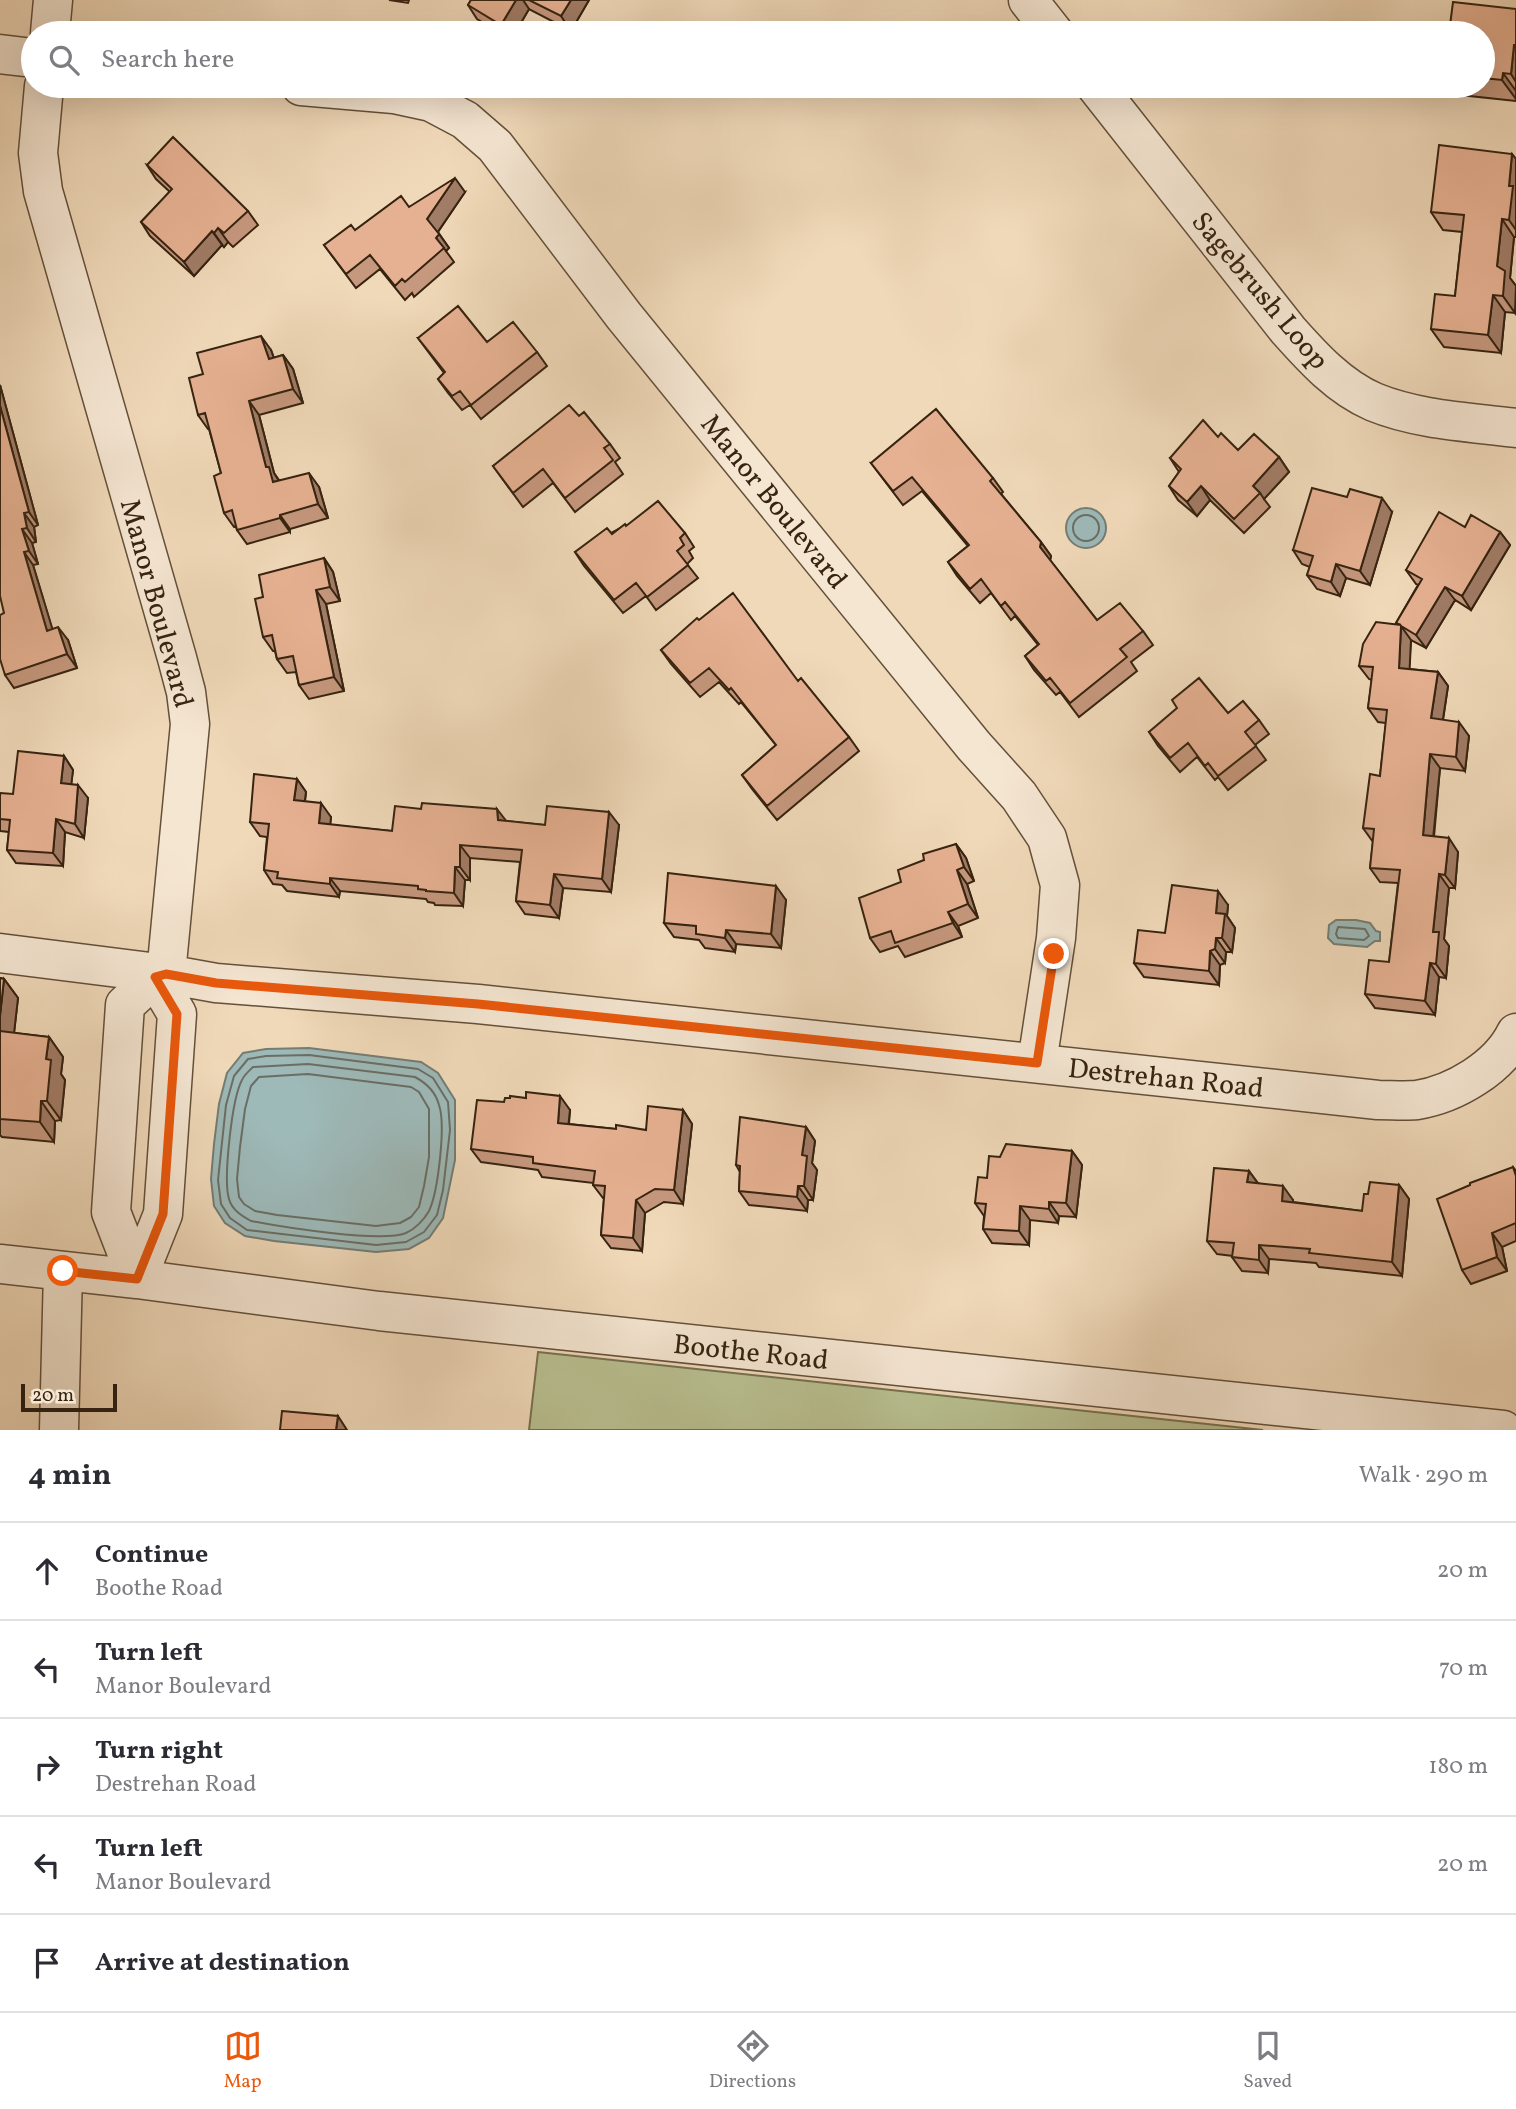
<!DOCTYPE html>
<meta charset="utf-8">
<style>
body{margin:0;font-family:Vollkorn,serif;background:#f2f2f3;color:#2b2b33}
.scale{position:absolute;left:21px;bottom:18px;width:96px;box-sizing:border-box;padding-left:7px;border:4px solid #362310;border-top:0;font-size:19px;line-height:24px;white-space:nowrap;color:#362310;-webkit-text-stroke:5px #f5e6d2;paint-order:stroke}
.stop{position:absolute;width:21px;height:21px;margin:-16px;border:5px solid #ea580c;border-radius:50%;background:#fff}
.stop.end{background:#ea580c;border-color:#fff;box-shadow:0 2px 7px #0008}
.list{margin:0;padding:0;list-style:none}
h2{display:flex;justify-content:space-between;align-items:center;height:91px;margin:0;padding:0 28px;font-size:30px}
h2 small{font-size:23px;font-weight:400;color:#7c7c81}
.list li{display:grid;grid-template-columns:46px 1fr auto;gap:21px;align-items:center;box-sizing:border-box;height:98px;padding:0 28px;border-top:2px solid #e1e1e2}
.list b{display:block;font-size:26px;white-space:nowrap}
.list p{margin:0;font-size:23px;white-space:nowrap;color:#7c7c81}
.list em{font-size:23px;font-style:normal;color:#7c7c81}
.icon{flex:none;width:38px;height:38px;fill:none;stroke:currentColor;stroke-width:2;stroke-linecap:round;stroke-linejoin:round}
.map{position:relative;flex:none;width:1516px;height:1430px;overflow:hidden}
.search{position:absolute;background:#fff;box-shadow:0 7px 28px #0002;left:21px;right:21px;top:21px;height:77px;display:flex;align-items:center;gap:18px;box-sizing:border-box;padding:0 24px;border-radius:38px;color:#7c7c81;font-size:26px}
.sheet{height:581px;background:#fff}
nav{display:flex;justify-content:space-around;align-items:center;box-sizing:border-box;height:98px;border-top:2px solid #e1e1e2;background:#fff;font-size:19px;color:#7c7c81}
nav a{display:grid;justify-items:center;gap:4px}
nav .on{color:#ea580c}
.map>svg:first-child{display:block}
.green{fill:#b8bf90;stroke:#777150;stroke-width:2}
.water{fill:#9db9b8;stroke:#747d75;stroke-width:2}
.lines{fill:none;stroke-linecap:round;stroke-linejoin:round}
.shore{stroke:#6a6e64;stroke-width:2}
.minor-casing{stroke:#64503a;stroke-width:41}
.minor{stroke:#f5e6d2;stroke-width:38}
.wall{fill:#c6987e;stroke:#362310;stroke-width:2}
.shaded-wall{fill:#a17c66;stroke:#362310;stroke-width:2}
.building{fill:#e6b192;stroke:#362310;stroke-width:2}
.route{stroke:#ea580c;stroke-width:9}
.labels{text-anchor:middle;stroke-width:7;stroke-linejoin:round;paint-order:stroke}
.street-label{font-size:28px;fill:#362310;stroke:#f5e6d2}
</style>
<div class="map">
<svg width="1516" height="1430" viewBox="0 0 1516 1430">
<rect width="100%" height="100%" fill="#f0d9b9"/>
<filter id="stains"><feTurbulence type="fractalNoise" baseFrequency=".00286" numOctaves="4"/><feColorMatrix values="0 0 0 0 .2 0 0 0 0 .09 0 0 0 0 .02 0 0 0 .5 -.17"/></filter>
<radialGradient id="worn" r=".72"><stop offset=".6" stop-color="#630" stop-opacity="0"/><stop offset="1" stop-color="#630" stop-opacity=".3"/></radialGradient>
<path class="green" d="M538,1352L1263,1430H529Z"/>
<path class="water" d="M1066 528a20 20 0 1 1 40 0a20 20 0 1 1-40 0Z
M1336,920H1356L1370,923L1376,931L1380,932V941H1375L1367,947L1334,944L1328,938L1329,925Z
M309,1048L421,1062L438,1073L455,1100V1160L443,1218L429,1238L409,1249L376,1252L274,1241L245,1236L225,1223L214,1206L211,1179L214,1144L219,1104L227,1073L243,1053L266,1049Z"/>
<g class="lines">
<path class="shore" d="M1073 528a13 13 0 1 1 26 0a13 13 0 1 1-26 0Z
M1338,927L1365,929L1369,936L1364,940L1338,938L1336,934Z
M309,1055L418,1069L433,1078L448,1102L450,1130L443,1190L437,1215L424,1232L406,1242L376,1245L247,1230L230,1218L221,1204L218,1180L226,1105L234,1076L248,1059L266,1056Z
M308,1064L415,1077C426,1083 436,1093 439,1105C446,1125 438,1192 429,1211C424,1220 415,1229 406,1233C381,1243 282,1227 251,1221C242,1216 232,1210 229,1199C223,1179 232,1098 242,1080C244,1075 249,1071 253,1067Z
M308,1074L411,1087L419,1092L429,1109V1157L424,1186L419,1207L411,1217L400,1223L376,1226L277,1215L255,1211L244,1204L239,1197L237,1179L240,1147L245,1109L251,1086L259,1077Z"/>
<g class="minor-casing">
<path id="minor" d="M1028,0L1054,33
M50,33L53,0
M0,54L33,58
M44,86L38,153L43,191L177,658L186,692L190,724L166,974L155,977L125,1005L111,1212L137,1279
M301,86L394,94L431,102L465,120L495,146L624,316L974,746L1019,796L1047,838L1060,885L1056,938L1037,1063
M1096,86L1288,330C1312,357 1339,387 1374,402C1418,420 1469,422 1516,428
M0,953L166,974L216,983L478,1004L1378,1100C1391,1100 1405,1101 1417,1100C1454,1094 1499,1068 1516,1033
M0,1264L137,1279L379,1311L1503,1430
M137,1279L163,1214L177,1014L155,977
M59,1430L63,1271"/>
</g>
<use href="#minor" class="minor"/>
</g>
<path class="wall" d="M389,0H409L408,3Z
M471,0H589L571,31L529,9L515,33H501L477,19L468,5Z
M1516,9V101L1460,95L1453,86H1483V33Z
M1512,154L1516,159V237H1514L1510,278L1516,286L1515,313L1505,312L1501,353L1444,347L1431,329L1455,296L1462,232L1443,230L1431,212Z
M147,165L248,211L258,225L233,247L228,242L224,247L222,245L194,276L150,236L141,222L170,192L156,179Z
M465,192L438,232L449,248L446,251L454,262L414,297L412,293L405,300L380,269L356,288L324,245L409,207Z
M418,338L487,342L537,352L547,366L481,419L470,405L462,410L448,393L438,379L444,373Z
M271,350L274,358L283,355L293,369L303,403L259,415L274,473L279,480L319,487L328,518L290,529V532L247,544L237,530L236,526L234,527L224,513L221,473L209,429H208L198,415L203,374Z
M0,385L38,525L34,527L36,542L32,543L38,564L33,565L52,629L68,640L77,668L14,688L5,675Z
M579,416L610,444L620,458L615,462L623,474L575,512L553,483L523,507L493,466Z
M1218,437L1238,450L1279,457L1289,472L1264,499L1270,507L1244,533L1210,500L1197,516L1178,500L1169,486L1179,472L1170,458Z
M871,463L993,478L1003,492L1001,494L1041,542L1051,556L1050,560L1097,620L1143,631L1153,645L1131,662L1137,671L1079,717L1060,692L1056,695L1034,670L1025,656L1038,645L1015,616L1011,620L991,593L980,603L957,576L948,562L968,546L922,491L903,505Z
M1392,512L1370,585L1346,578L1340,596L1317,589L1307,575L1310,567L1302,564L1293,550Z
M626,525L685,533L694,547L689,551L693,558L687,564L698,578L656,610L646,596L623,613L584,566L575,552Z
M1465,527L1500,532L1510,545L1471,610L1455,600L1426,648L1411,640L1409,669L1438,672L1448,686L1443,720L1469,736L1465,771L1440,768L1434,837L1458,852L1455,888H1449L1444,939L1449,946L1446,978L1439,977L1435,1015L1375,1008L1365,994L1389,962L1398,883L1380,882L1370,868L1373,842L1363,828L1380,776L1386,723L1378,722L1368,708L1372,680L1369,679L1359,666L1398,625L1396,623L1418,585L1416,584L1406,570Z
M324,558L333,572L340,601L326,604L344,691L309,699L299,685L296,672L287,673L277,659L275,651H273L263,637V597Z
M699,620L798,681L849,737L859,751L777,820L752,789L742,775L776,745L741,702L739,704L719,682L700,697L671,664L661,650Z
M1228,713L1259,720L1269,734L1255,745L1266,760L1228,790L1218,777L1215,780L1197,757L1180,772L1158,746L1149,732Z
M64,756L73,770L71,784L88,798L84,838L65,832L63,866L16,863L7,850L9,832L0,831V819L13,794Z
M297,779L306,792L305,802L331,817L330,825L392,831L506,821L545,825H619L611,892L563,888L559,918L525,914L516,901L520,862L470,858V880H465L463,906L435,905L434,903L428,902L426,899L340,891L339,897L287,891L282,885L273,884L264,870L267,837L260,836L250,822Z
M956,844L966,858L974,881L967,884L978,918L958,926L962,937L905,957L898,946L880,952L870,938L901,882L924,860Z
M786,900L781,948L736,944L735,952L705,948L699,940L674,937L664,923Z
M1228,905L1227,916L1235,928L1232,952H1226L1225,963L1220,965L1219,985L1144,977L1134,963L1165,933Z
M0,978L4,979L18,998L14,1033L49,1037L63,1057L61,1074L65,1080L61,1120L55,1121L54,1142L2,1137L0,1135Z
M504,1102L570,1110L569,1124L616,1129L646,1130L683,1110L692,1124L683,1204L664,1202L645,1213L642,1251L611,1248L601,1235L604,1198H603L593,1185L594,1183L542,1177L538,1170L481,1162L471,1149Z
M806,1127L815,1141L812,1163L817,1170L813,1200H808L807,1211L749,1205L739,1191L740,1172L736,1165Z
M1072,1151L1082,1165L1076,1217L1059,1216L1058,1223L1030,1220L1029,1245L992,1243L983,1229L984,1216L975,1203L987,1178L1000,1157Z
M1513,1167L1516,1171V1241L1502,1247L1507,1271L1471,1284L1462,1270Z
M1249,1171L1258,1183L1293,1200V1202L1362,1211L1368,1194L1399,1185L1409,1199L1402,1276L1319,1267L1316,1263L1269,1259L1268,1273L1242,1271L1232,1257L1233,1256L1217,1254L1207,1241Z"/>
<path class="shaded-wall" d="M516,0H523L529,9L515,33H507L501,25Z
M571,0H589L571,31L561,16Z
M1514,45L1516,48V82L1511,74Z
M1503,73L1516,91V99L1502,80Z
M1512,154L1516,159V230L1509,220V186Z
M455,178L465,192L437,233L427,219Z
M1502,219L1514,237L1510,278L1516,286L1515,313L1503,296L1497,266Z
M218,228L228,242L224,247L214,233Z
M212,231L222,245L194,276L184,262Z
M439,234L449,248L446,251L436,238Z
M1493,295L1505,312L1501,353L1488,335Z
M261,336L271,350L279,373L269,359Z
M283,355L293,369L303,403L293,389Z
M0,385L38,525L29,512L0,406Z
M249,401L259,415L274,473L279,481L273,482L266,467Z
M1279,457L1289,472L1264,499L1260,493L1253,486Z
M309,473L319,487L328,518L318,504Z
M1201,486L1210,500L1197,516L1187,502Z
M1382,498L1392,512L1370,585L1360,571Z
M24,513L34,527L36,542L27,528Z
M280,515L290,529V532L280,518Z
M22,529L32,543L38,564L29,551Z
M1500,532L1510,545L1471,610L1462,596Z
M1041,542L1051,556L1050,561L1040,547Z
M24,552L33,565L57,644L47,631Z
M324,558L333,572L340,601L330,587Z
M1336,564L1346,578L1340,596L1331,582Z
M1445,587L1455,600L1426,648L1416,635Z
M316,590L326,604L344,691L334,677Z
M1401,626L1411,640L1409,682L1399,668Z
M58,627L68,640L77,668L67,654Z
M1438,672L1448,686L1441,732L1431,718Z
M1459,722L1469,736L1465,771L1456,757Z
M1430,754L1440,768L1432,849L1423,835Z
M64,756L73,770L70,796L61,783Z
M297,779L306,792L303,814L294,800Z
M78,785L88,798L84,838L75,824Z
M321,803L331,817L329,837L319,823Z
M497,809L507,822L498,820Z
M609,812L619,825L611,892L602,879Z
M56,819L65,832L63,866L53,853Z
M1449,838L1458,852L1455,888L1445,875Z
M956,844L966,858L974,881L964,867Z
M460,845L470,858V880L460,867Z
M455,867L465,880L463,906L454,893Z
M957,870L967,884L978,918L968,904Z
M554,874L563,888L559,918L550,905Z
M1439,874L1449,888L1444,939L1449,946L1446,978L1436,964L1433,932Z
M330,878L340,891L339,897L330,884Z
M776,886L786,900L781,948L771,934Z
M1218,891L1228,905L1227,916L1235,928L1232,952L1222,938L1216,913Z
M948,912L958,926L962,937L953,923Z
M726,930L736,944L735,952L725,938Z
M1216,938L1226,952L1225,963L1215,949Z
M1210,951L1220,965L1219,985L1209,971Z
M1430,963L1439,977L1435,1015L1425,1001Z
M4,979L18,998L12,1051L0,1033V1016Z
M49,1037L63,1057L61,1074L65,1080L61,1120L47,1101L46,1059Z
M560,1096L570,1110L567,1137L558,1123Z
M41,1101L55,1121L54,1142L40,1122Z
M683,1110L692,1124L683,1204L674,1190Z
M806,1127L815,1141L812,1163L817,1170L813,1200L804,1186L802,1155Z
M1072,1151L1082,1165L1076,1217L1066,1203Z
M1249,1171L1259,1185L1247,1182Z
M1399,1185L1409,1199L1402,1276L1392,1262Z
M798,1186L808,1200L807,1211L797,1197Z
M1283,1186L1293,1200L1292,1215L1282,1201Z
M636,1200L645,1213L642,1251L633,1238Z
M1049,1202L1059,1216L1058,1223L1049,1209Z
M1020,1206L1030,1220L1029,1245L1019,1231Z
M1492,1233L1502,1247L1507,1271L1497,1257Z
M1259,1245L1269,1259L1268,1273L1259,1260Z
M338,1416L347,1430H336Z"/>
<path class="building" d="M471,0H516L501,25L468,5Z
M529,0H571L561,16Z
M1453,2L1516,9V45H1514L1511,74L1503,73L1502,80L1483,78V33H1449Z
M173,137L248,211L224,233L218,228L214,233L212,231L184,262L141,222L172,189L147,165Z
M1439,145L1512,154L1509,186H1513L1509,220L1502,219L1497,266L1505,271L1503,296L1493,295L1488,335L1431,329L1435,294L1455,296L1464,215L1431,212Z
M455,178L427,219L439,234L436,238L444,248L405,282L402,279L395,286L370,255L346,274L324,245L351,225L355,230L401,196L409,207Z
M458,306L487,342L513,322L537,352L471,405L460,391L452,396L438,379L445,372L418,338Z
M261,336L269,359L283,355L293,389L249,401L266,467H269L273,482L309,473L318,504L280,515V518L237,530L232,510L224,513L214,476L221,473L205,413L198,415L189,378L203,374L197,353Z
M569,405L579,416L584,412L610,444L604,448L613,460L565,498L543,469L513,493L493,466Z
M0,406L29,512L24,513L27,528L22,529L29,551L24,552L47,631L58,627L67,654L5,675L0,659V615L4,613L0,596Z
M936,409L993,478L990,481L1041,542L1040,547L1097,620L1120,603L1143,631L1120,649L1127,657L1070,703L1050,678L1046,681L1025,656L1039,644L1005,602L1001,606L981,579L970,589L948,562L969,545L912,477L893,491L871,463Z
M1203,420L1218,437L1221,433L1238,450L1254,434L1279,457L1253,486L1260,493L1234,519L1201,486L1187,502L1169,486L1181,469L1170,458Z
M1312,488L1347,497L1350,489L1382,498L1360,571L1336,564L1331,582L1307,575L1313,556L1293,550Z
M658,501L685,533L680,538L684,545L677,551L688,565L647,597L636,583L614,600L575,552L607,528L612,534L625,524L626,526Z
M1439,512L1465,527L1471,515L1500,532L1462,596L1445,587L1416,635L1401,626L1399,668L1438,672L1431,718L1459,722L1456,757L1430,754L1423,835L1449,838L1445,875L1439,874L1433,932H1439L1436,964L1430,963L1425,1001L1365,994L1369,960L1389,962L1400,870L1370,868L1374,829L1363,828L1370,774L1380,776L1387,710L1368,708L1373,667L1359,666L1363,644L1376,622L1401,625L1396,623L1422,579L1406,570Z
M324,558L330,587L316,590L334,677L299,685L293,656L277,659L272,635L263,637L255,599L263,597L259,575Z
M733,593L798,681L801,678L849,737L767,806L742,775L776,745L731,688L729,690L709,668L690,683L661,650L697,618L699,620Z
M1199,678L1228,713L1243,701L1259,720L1245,732L1256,746L1218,776L1208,763L1205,766L1188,743L1170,758L1149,732L1177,708L1172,700Z
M18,751L64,756L61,783L78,785L75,824L56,819L53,853L7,850L10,820L0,819V793L13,794Z
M254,774L297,779L294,800L321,803L319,823L392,831L395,806L421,809L422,803L497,809L498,820L545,825L547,806L609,812L602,879L554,874L550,905L516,901L522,850L460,845V867H455L454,893L426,891V890L418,889V886L330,878V884L277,878L278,872L264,870L269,824L250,822Z
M956,844L964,867L957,870L968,904L948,912L953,923L895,943L891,931L870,938L859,898L901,882L898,870L924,860L923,854Z
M668,873L776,886L771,934L726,930L725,938L696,934V926L664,923Z
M1172,885L1218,891L1216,913L1225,914L1222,938H1216L1215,949L1210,951L1209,971L1134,963L1138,930L1165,933Z
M0,978L4,979L0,1016Z
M0,1031L49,1037L46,1059L51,1060L47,1101H41L40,1122L0,1119Z
M526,1092L560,1096L558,1123L616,1129V1125L646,1130L648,1106L683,1110L674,1190L655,1189L636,1200L633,1238L601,1235L605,1186L593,1185L595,1171L533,1163V1157L471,1149L477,1100L504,1102L505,1098H510V1096L526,1098Z
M740,1117L806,1127L802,1155L807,1156L804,1186H798L797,1197L739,1191L740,1166L736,1165Z
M1006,1144L1072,1151L1066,1203L1049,1202V1209L1020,1206L1019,1231L983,1229L986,1204L975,1203L978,1177L987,1178L989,1156L1000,1157Z
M1513,1167L1516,1176V1223L1492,1233L1497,1257L1462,1270L1437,1199L1470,1185V1183Z
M1214,1168L1249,1171L1247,1182L1283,1186L1282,1201L1362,1211L1364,1194H1368L1370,1182L1399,1185L1392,1262L1309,1253L1310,1249L1259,1245V1260L1232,1257L1234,1243L1207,1241Z
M282,1411L338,1416L336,1430H280Z"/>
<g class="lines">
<path class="route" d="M63,1271L137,1279L163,1214L177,1014L155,977L166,974L216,983L478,1004L1037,1063L1054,954"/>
</g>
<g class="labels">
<g class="street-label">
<text transform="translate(1261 290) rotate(50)" y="10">Sagebrush Loop</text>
<text transform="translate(775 501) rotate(51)" y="10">Manor Boulevard</text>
<text transform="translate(158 603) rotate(75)" y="10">Manor Boulevard</text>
<text transform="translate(1166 1077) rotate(6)" y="10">Destrehan Road</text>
<text transform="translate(751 1351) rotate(6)" y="10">Boothe Road</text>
</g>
</g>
<rect width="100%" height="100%" filter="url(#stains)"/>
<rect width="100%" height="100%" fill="url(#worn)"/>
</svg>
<div class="scale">20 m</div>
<div class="stop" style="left:63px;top:1271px"></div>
<div class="stop end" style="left:1054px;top:954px"></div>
<div class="search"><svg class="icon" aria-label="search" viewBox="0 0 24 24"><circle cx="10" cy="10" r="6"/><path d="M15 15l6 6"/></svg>Search here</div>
</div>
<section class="sheet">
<h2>4 min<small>Walk · 290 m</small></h2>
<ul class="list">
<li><svg class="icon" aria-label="ahead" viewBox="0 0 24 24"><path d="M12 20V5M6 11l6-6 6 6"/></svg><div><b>Continue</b><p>Boothe Road</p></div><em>20 m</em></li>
<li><svg class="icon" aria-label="left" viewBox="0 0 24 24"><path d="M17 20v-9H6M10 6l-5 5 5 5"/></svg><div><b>Turn left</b><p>Manor Boulevard</p></div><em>70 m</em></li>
<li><svg class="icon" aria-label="right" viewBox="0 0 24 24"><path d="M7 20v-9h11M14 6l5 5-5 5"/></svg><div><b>Turn right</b><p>Destrehan Road</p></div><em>180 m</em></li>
<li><svg class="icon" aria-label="left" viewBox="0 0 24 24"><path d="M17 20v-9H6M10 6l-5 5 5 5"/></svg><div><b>Turn left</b><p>Manor Boulevard</p></div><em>20 m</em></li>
<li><svg class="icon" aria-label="arrive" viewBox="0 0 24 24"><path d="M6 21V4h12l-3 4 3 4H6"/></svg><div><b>Arrive at destination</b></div></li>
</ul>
</section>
<nav>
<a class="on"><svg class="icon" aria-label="map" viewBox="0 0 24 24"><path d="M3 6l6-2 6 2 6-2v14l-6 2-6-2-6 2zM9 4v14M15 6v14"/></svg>Map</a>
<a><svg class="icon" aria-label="directions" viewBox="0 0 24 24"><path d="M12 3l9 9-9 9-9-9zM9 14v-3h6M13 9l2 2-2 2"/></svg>Directions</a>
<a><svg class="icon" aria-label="saved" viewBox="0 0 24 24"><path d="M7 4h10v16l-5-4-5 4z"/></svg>Saved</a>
</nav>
